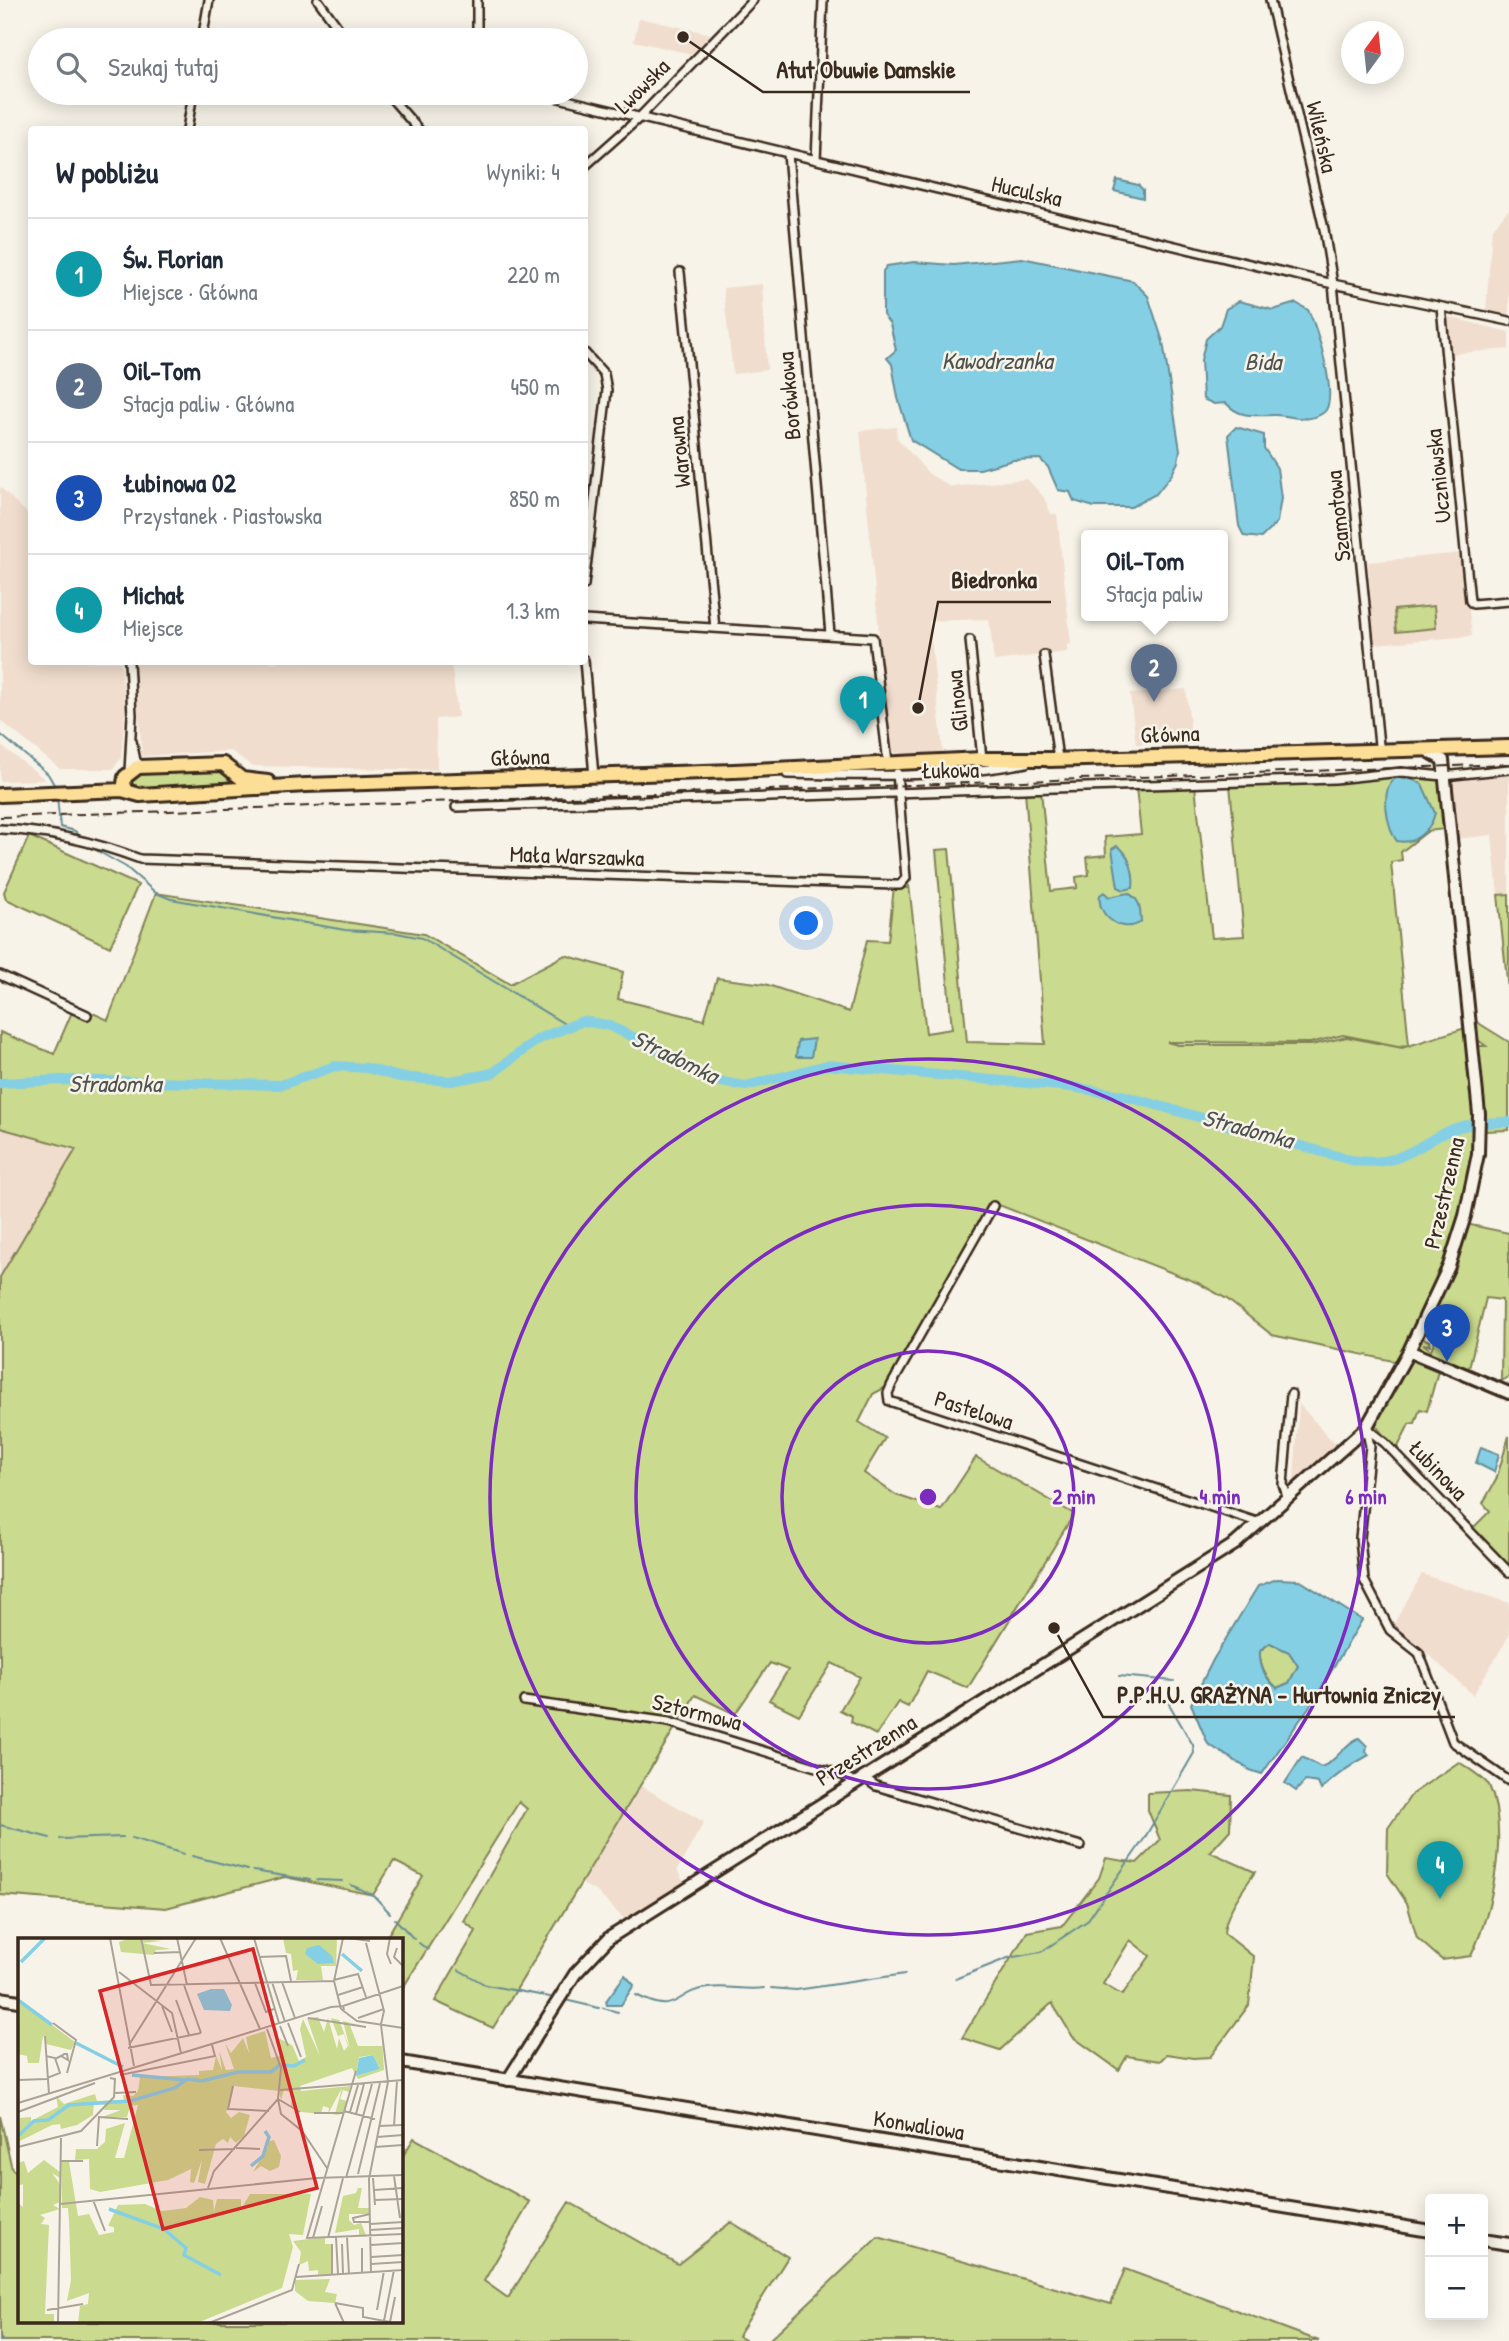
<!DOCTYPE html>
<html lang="pl">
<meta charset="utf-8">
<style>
body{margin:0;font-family:"Patrick Hand",sans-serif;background:#f2f2f3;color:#1f2937}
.controls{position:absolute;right:21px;bottom:21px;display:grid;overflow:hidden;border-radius:7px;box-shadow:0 4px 18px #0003}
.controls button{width:63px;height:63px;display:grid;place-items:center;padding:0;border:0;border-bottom:2px solid #e0e1e3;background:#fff;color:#1f2937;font:35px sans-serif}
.compass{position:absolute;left:1341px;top:21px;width:63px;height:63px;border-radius:50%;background:#fff;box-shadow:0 4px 18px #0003;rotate:15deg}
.you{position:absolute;left:807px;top:924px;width:24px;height:24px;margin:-18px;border:5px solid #fff;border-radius:50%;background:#1a73e8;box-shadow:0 0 0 10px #1a73e833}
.badge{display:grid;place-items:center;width:46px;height:46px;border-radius:50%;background:#c8321e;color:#fff;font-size:23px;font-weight:700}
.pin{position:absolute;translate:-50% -58px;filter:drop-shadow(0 2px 4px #0008)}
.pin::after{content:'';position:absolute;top:37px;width:24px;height:21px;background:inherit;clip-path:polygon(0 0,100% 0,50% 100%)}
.popup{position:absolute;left:1081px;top:530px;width:147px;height:91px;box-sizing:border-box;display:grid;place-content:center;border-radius:7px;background:#fff;filter:drop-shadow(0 2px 5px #0005);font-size:23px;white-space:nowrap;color:#747a83}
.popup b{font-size:26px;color:#1f2937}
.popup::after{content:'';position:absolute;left:50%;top:100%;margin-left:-14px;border:14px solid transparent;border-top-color:#fff}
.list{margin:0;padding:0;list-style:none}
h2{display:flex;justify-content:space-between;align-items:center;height:91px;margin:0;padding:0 28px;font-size:30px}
h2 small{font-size:23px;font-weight:400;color:#747a83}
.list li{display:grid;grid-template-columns:46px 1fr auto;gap:21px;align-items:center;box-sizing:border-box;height:112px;padding:0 28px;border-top:2px solid #e0e1e3}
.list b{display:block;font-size:26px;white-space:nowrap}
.list p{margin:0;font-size:23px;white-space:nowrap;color:#747a83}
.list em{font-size:23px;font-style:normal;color:#747a83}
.icon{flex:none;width:38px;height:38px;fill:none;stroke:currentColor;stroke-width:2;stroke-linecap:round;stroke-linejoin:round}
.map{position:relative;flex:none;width:1509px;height:2341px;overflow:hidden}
.search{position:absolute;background:#fff;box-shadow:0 4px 18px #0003;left:28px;top:28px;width:560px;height:77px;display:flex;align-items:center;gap:18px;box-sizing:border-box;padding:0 24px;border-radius:38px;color:#747a83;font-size:26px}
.panel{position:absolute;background:#fff;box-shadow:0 4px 18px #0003;left:28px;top:126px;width:560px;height:539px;border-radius:7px}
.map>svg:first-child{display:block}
.built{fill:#f0ddce}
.green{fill:#cada8e;stroke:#828256;stroke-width:2;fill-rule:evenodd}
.water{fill:#85cfe5;stroke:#678d95;stroke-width:2;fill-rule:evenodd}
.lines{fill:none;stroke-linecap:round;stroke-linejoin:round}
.stream{stroke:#678d95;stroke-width:2}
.river{stroke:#85cfe5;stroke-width:10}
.street-casing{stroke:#3b2a1e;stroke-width:12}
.secondary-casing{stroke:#3b2a1e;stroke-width:16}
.primary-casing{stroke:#3b2a1e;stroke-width:18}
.street{stroke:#f7f3e8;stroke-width:7}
.secondary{stroke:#f7f3e8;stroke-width:10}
.primary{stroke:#fcde96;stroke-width:12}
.rail{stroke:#3b2a1e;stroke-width:2;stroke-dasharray:10 5;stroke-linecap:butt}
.ring{fill:none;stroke:#7b2cbf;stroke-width:3.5}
.labels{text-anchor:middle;stroke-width:5;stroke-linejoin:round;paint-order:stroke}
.street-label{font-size:23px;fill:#3b2a1e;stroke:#f7f3e8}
.water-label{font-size:24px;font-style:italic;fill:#4e5350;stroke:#f7f3e8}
.inset-river{fill:none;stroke:#85cfe5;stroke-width:3.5}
.inset-road{fill:none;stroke:#aca397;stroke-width:2}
.view{fill:#d62828;fill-opacity:0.15;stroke:#d62828;stroke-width:3.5}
.inset-edge{fill:none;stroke:#3b2a1e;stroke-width:3.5}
.centre{fill:#7b2cbf;stroke:#f7f3e8;stroke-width:3.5}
.ring-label{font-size:21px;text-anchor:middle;font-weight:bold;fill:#7b2cbf;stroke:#f7f3e8;stroke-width:5;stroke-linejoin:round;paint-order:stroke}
.leader{fill:none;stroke:#3b2a1e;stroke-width:2.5}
.callout-dot{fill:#3b2a1e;stroke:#f7f3e8;stroke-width:2.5}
.callout-label{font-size:24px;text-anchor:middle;font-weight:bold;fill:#3b2a1e;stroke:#f7f3e8;stroke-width:5;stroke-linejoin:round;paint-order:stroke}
</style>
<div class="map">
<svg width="1509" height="2341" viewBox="0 0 1509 2341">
<rect width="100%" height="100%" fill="#f7f3e8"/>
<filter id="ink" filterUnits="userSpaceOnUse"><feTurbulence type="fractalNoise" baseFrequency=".0143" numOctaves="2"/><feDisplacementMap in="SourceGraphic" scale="14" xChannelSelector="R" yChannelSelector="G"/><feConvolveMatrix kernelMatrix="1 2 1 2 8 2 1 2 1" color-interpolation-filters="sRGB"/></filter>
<g filter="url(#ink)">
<path class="built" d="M639,18L711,34L691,54L634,41Z
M1509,209V317L1486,311L1492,229Z
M762,284L767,370L733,374L723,288Z
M1445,316L1509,332V349L1449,354Z
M896,427L897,438L929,474L951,487L1027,479L1043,496L1051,514H1057L1071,644L1067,645V652L994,661L989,619L929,621L943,752L900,755L890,750L860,431Z
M0,487L31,517L32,662H121L125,712L121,758L113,769H60L0,720Z
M1462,553L1472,636L1375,644L1368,562Z
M135,662H451L458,717L436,719L437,770L252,766L231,751L142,756Z
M1186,689L1192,744H1136L1130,694Z
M0,745L46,780L0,781Z
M1509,775V894L1498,895L1492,835L1456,839L1451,782Z
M0,1128L76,1148L0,1277Z
M1299,1404L1336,1445L1297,1483L1294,1480Z
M1422,1574L1509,1603V1636L1473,1695L1419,1646L1392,1627Z
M641,1786L704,1822L677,1870L684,1883L625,1920L596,1891L582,1884Z"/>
<path class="green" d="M1434,606L1436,628L1396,632L1394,610Z
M217,767L231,776L225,786L141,792L128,786L134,774L145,771Z
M1400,773L1438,776L1445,829L1428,831L1401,852L1402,860L1391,862L1409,1045L1398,1046L1343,1035L1310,1043L1167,1042L1178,1045H1311L1347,1037L1402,1048L1465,1028C1469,1061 1478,1100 1476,1134C1470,1215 1436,1288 1399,1359L1393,1361L1272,1335L1227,1299L1198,1283L999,1205L993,1206L892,1384L873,1394L859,1422L885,1438L864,1473L896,1495L941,1510L976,1457L1074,1514L968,1688L927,1671L908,1707L898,1702L876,1735L851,1722L852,1716L840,1710L860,1677L832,1663L799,1715L769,1700L788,1670L770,1663L735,1714L695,1695L493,2028L435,2001L476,1931L464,1921L527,1809L519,1802L401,1991V1940H385L423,1876L394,1861L373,1895L285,1877L166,1908L0,1895V1277L76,1149L0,1128V1032L54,1054L75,1005L108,1020L156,893L424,934L510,984L565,955L623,972L618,999L704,1020L717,978L765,984L849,1012L867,940L888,941L894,887L908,888L909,885L926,1033L952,1029L936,850L949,849L967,1042L1045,1044L1025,791L1041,790L1051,891L1077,888L1076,877L1089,875L1087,857L1106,855L1105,837L1141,834L1136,788L1195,786L1212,938L1244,936L1230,785L1362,780Z
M29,836L138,885L110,947L6,899L4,892Z
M1509,894V999L1498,895Z
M1472,1019L1509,1042V1130L1484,1131L1477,1046H1486L1475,1038Z
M1466,1224L1509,1233V1377L1501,1381L1502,1300L1486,1298L1468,1372L1416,1347L1418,1338L1421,1337L1429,1341L1430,1345L1423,1344L1431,1350L1435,1339L1421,1331Z
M1410,1360L1438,1371L1427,1411L1420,1409L1415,1423L1409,1424L1396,1451L1374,1423Z
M1509,1436V1569L1471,1530L1490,1511L1483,1503L1496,1480Z
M1270,1643L1289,1652L1298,1666L1289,1683L1277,1688C1266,1677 1259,1667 1260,1651Z
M1459,1762C1469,1769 1481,1776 1489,1785C1509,1830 1493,1909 1471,1956L1442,1960L1417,1938L1407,1903L1387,1873L1388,1828L1412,1794Z
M1191,1791L1231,1795L1230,1830L1210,1852L1255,1872C1243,1890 1226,1911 1224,1933L1254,1957L1249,2005L1210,2057L1193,2058L1167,2054L1160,2061L1127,2056L1119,2070L1073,2037L1052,2003L1000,2050L962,2038L1027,1932L1062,1926L1099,1878L1106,1858L1137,1863L1160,1840L1148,1810V1793ZM1130,1940L1150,1956L1122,1995L1103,1984Z
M0,2116L12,2169L19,2173V2322H401V2159L414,2138L530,2202L484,2281L508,2298L569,2202L678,2264L731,2222L788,2257L738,2336L747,2341H0Z
M878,2237L1111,2304L1125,2269L1319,2341H768Z"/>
<path class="water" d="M1117,180L1138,185L1143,190V198L1114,191Z
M1022,258L1133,281L1148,296L1163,342L1180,450L1178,462L1172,474L1156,494L1131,507H1094L1074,501L1070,492L1058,490L1048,467L1040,459L1013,460L980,469H958L911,440L898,398L892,364L887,358L896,350L890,324L883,315V271L887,266L914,262L954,265Z
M1239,301L1273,310L1296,303L1308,310C1317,326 1340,402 1323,413C1307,424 1291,415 1275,415C1256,415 1240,419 1226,403L1214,404L1203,399L1201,360L1206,339L1220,326L1226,309Z
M1236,427L1264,435V448L1277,468L1281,498L1277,522L1261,538L1244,536L1239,526L1228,435Z
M1406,776L1422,784L1435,813C1431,830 1415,845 1397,841C1387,829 1380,790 1394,779Z
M1117,846C1129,852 1135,874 1133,888L1124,890L1118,887L1112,849Z
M1104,892L1109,897L1128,893C1141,900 1140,908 1141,922C1123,935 1096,916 1100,895Z
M814,1039L811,1057H796L798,1041Z
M1481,1447L1499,1454L1494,1472L1476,1463Z
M1277,1579L1299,1580L1362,1620L1314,1700L1262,1774L1250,1770L1208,1744L1191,1704L1213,1660L1258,1586ZM1270,1643L1289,1652L1298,1666L1289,1683L1277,1688C1265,1678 1259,1667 1260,1650Z
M1359,1738L1367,1746L1366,1751L1369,1755C1354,1763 1333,1777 1321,1790L1318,1783L1305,1781L1296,1791L1285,1783L1302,1757L1321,1767C1338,1761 1343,1744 1359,1738Z
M625,1975L634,1985L621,2005H607L606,2001Z"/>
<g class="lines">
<path class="stream" d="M0,734L48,774L56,788
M57,797L60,827L75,831L83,839
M85,844L126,867L156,893L171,899L345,930L397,933L422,938L568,1026
M1119,1676L1174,1681
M0,1825L50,1838
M132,1838L184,1854
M60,1839L123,1837
M192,1856L248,1870
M253,1871L310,1880
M317,1880L342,1881
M351,1885L373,1895L390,1913
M395,1919L414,1939
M419,1943L428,1950
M459,1970L486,1985L550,1997
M955,1979L1008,1958L1041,1952L1087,1921L1144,1839L1194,1753L1193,1745L1169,1704L1173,1697
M771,1988L796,1990L905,1974
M636,1995C681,2018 673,1991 708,1988C727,1985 745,1991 764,1988
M565,2000L599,2008
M603,2008L618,2012
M0,2338L3,2341"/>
<path class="river" d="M0,1083L62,1080L281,1085L335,1066L367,1068L399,1077L451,1081L493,1073L538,1039L583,1021L607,1025L638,1039L715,1081L746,1086L827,1065L1071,1087L1121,1095L1351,1160C1414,1171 1425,1129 1475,1124
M1479,1123L1509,1122"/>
<g class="street-casing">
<path id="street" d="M318,0L347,40
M1270,0L1324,229L1333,284L1379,745
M202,40L209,0
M477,40V0
M387,93L419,130
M538,93L1333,284L1509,321
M187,130L193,93
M788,154L830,634
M816,160L823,0
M584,167L638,119L753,0
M680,272L715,628
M1441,307L1470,601L1473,604L1509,601
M584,352L604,374L607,390L584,585
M584,620L873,638L888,763
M970,640L982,759
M1044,655L1058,759
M584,660L594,776
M132,741L136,761L143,767
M129,772L132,715L129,662
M787,774C863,776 952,778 1026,763
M456,807C749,796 1042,786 1335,779L1401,772L1444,776L1509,769
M0,829C49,831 95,842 140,859L894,885H900L906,878L897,773
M0,975L87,1015
M993,1206L892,1384L888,1393L889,1401L1260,1523
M1366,1428L1370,1446L1360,1538L1364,1580L1390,1630L1419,1653L1453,1742L1509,1781
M1366,1428L1385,1443L1509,1572
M1288,1499L1283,1484L1291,1394
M524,1701L669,1722L842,1775L855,1782
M863,1777L876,1786L1081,1846"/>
</g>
<g class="secondary-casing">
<path id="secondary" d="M1409,1351L1509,1393
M0,1998L19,2001
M401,2062L1430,2231
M508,2080L575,1974L609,1938L1235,1544L1366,1428L1409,1351L1449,1266L1465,1216L1478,1154L1479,1114L1443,760L1428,751
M1483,2240L1509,2244"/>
</g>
<g class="primary-casing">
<path id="primary" d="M1049,760L1509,747
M127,791L124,784L125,777L138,767L223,764L242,779L268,782
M0,795L122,790L140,795L306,785L734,771L982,759H1054"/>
</g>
<use href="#street" class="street"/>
<use href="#secondary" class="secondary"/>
<use href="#primary" class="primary"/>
<path class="rail" d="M0,817L1509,764"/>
</g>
</g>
<g class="ring">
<circle cx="928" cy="1497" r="146"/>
<circle cx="928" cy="1497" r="292"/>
<circle cx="928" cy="1497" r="438"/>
</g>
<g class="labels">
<g class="street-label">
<text transform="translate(642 86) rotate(-45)" y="8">Lwowska</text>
<text transform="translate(1322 137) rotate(77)" y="8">Wileńska</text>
<text transform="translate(1027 191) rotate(13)" y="8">Huculska</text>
<text transform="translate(789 396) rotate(-95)" y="8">Borówkowa</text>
<text transform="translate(679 452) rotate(-96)" y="8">Warowna</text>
<text transform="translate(1438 476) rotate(-96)" y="8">Uczniowska</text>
<text transform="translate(1338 516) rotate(-96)" y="8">Szamotowa</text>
<text transform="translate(957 701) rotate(-96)" y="8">Glinowa</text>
<text transform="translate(1170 734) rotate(-2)" y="8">Główna</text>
<text transform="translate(520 757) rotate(-2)" y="8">Główna</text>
<text transform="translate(950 770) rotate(-1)" y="8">Łukowa</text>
<text transform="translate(577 856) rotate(2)" y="8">Mała Warszawka</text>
<text transform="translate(1444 1193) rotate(-77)" y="8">Przestrzenna</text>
<text transform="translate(974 1410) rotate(18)" y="8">Pastelowa</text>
<text transform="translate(1438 1470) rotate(46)" y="8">Łubinowa</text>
<text transform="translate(697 1712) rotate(14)" y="8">Sztormowa</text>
<text transform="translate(866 1750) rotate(-32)" y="8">Przestrzenna</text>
<text transform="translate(919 2125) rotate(9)" y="8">Konwaliowa</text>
</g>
<g class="water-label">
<text x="997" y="369">Kawodrzanka</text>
<text x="1263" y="370">Bida</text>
<text transform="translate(675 1057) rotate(26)" y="8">Stradomka</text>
<text x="115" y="1092">Stradomka</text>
<text transform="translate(1248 1129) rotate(15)" y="8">Stradomka</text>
</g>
</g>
<g transform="translate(18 1938)">
<rect width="385" height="385" fill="#f7f3e8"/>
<path d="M112,0L144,3L124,5L153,11L138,12L136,17L103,14L101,4ZM265,0H319L318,28H303L305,42H278L280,32L275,33L273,16L268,15ZM2,63L57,104L53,112L28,106L25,97L21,125H10L9,118L0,116ZM300,79L306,94L310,80L319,111L321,100L326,113L330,108L326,96L320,98L313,80L321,82L332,111L325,83L346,88L331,85L340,108H364V100L366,132L340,141L334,130L282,148L283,153L332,148L331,154L325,152L322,161L329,163L325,175L320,177L313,176H317L324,150L310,176L311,170L305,168L303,176L283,174L273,168L275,151L270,144L271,154L266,152L263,162L261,153L216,148L208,174L213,180L221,174L232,177L226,198L218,205L212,199L210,205L205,201L198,206L187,246L180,244L184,222L176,245L172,244L173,231L150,242L82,254L72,251L71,221L57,222L58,211H79L87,204L88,191L107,185L97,220H106L120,167L112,168L109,179H84L103,172H86L88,167L76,165L75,177L59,187L43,191L42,186L34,187L0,204L2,180L13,179V183L40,169L38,158L46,166L77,156L79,163L106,162L105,157L115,158L120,153L122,139L181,137V133L195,132L198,118L204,132L201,113L208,132L216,131L207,105L213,115L225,100L231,115L228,99L247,93L253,120L264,117L258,103L262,101L274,107L281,123L288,119L282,91L285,81L302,118L289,80ZM355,117L362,131L338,138L341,119ZM256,202L263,218L261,229L252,233L243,228L235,234L250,209L247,204ZM26,222L42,234V240L34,235L42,246V264L35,267L42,271L22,277L27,280L23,286L31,287L27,376H36V385H0V265L5,269V246L0,248V225L6,223L10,235ZM43,224H51L60,278L71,276L81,297L96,294V289L90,288L100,267L127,266L144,273L168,270L182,259L195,262L196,273L199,261H223V271L232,256H293L285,297L271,296L275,309L264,350L179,385H60L62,368L70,366L71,355L49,363L53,342L51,282L50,270H44ZM340,250H344L340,270H351V276H331V282L336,287L343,285L348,297H341V291L317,295L325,258L338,255ZM307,299V306H313L314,337L300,338V332L291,333L290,323L281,327L283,314L275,303ZM312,341L307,354L319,356L317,365L290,363L277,353V342Z" fill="#cada8e" fill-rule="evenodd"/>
<path d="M301,7L314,18L316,25L300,26L287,16L289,10ZM193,51H206L214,67L212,73L186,72L179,56ZM355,117L362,131L338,138L341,120Z" fill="#85cfe5"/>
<path class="inset-river" d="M324,16L344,33M3,24L27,0M0,62L34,87M58,105L105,129M263,127L276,128L287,122M114,137L167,142M0,198L16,183L30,182L51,167L112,163L157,150L169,141L184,143L220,134H253L262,127M233,228L245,218L251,199L247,193M91,271L146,291L168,310L166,317L203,337"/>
<path class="inset-road" d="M92,0L116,128M123,0L133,47L316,43M159,0L169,47M202,0L242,91M236,0L261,85M330,0L352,3M372,0L369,16L373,26M348,5L366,73L363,86M379,10L376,19L385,28M136,15L162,14M241,19L268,18L273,43M101,34L154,75L163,115M316,42L340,36L348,59M254,44L267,84M264,44L277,80M237,45L248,74L256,71M166,47L183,95M320,57L345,49M158,62L171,97M144,68L154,94M325,68L385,48M323,71L339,83L385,90M323,71L316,43L325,0M290,80L348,89M340,80L366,71M35,85L58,102L49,135M270,85L283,119M262,88L270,108M27,98L31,156M207,102L313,69L325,68L326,72M111,107L178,0M110,110L183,95M28,118L37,120L42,135L29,140M37,121L45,117L46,116H49L50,122L43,118M338,133L289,300L385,296M102,137L197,118L194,107M0,142L29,141M215,148L210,171L251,173M262,152L385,142M97,155L118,154M260,161L263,176L284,193L309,230M260,161L282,174M0,165L210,101M326,173L357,181M0,174L77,145M332,174L340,147M296,175H325M338,176L346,146M361,188L385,187M376,188L379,143M359,199L385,197M79,208L81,179L110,181M0,209L63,193L96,159L97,141L92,140M357,209L385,207M218,210L242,211M181,212L217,211M43,223H65M340,236L362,145M376,238L382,280M328,240L354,146M355,240L357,267M190,250L196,233L260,161L263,130L249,91M356,252L385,250M75,262L87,293M356,262L385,261M42,266L299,240L385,237M352,276L335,280L336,284H352M352,286L385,284M352,292L385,290M318,299L320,336M329,299L331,336M295,300L304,268M310,300L325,240M314,306V337M324,306L325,336M353,307L385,305M353,319L385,317M353,326L385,324M353,334L351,241L370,144L363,87M344,335V310M278,339L385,332M317,365L345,370V379L372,384L377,359M317,365L326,385M29,372L65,366M359,372L366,333M366,383L376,332M40,385L43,200M191,385L274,352L281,326"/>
<path class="view" d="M235,11L299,250L145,291L82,53Z"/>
<rect width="385" height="385" class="inset-edge"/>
</g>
<circle cx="928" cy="1497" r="10" class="centre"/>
<g class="ring-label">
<text x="1074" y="1504">2 min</text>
<text x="1220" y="1504">4 min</text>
<text x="1366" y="1504">6 min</text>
</g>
<path class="leader" d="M683 37L763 92H970M918 708L938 602H1051M1054 1628L1103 1717H1455"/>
<g class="callout-dot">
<circle cx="683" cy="37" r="7"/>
<circle cx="918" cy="708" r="7"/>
<circle cx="1054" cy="1628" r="7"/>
</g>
<g class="callout-label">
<text x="866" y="78">Atut Obuwie Damskie</text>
<text x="994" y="588">Biedronka</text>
<text x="1279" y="1703">P.P.H.U. GRAŻYNA - Hurtownia Zniczy</text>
</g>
</svg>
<div class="controls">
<button>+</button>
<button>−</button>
</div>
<svg class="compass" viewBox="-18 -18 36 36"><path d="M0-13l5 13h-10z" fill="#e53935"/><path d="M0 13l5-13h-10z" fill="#747a83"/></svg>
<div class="you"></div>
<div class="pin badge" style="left:863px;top:734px;background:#0f9aa8">1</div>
<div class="pin badge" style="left:1154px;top:702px;background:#5c6f8a">2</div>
<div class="popup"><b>Oil-Tom</b>Stacja paliw</div>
<div class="pin badge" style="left:1447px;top:1362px;background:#1a4fb4">3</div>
<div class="pin badge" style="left:1440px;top:1899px;background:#0f9aa8">4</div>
<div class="search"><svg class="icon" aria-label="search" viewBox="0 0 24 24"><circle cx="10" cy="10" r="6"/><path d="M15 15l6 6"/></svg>Szukaj tutaj</div>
<section class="panel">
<h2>W pobliżu<small>Wyniki: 4</small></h2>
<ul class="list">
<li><span class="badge" style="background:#0f9aa8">1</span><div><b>Św. Florian</b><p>Miejsce · Główna</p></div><em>220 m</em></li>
<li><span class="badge" style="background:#5c6f8a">2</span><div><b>Oil-Tom</b><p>Stacja paliw · Główna</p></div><em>450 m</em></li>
<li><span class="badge" style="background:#1a4fb4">3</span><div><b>Łubinowa 02</b><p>Przystanek · Piastowska</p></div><em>850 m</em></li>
<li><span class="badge" style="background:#0f9aa8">4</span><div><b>Michał</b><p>Miejsce</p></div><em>1.3 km</em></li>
</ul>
</section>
</div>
